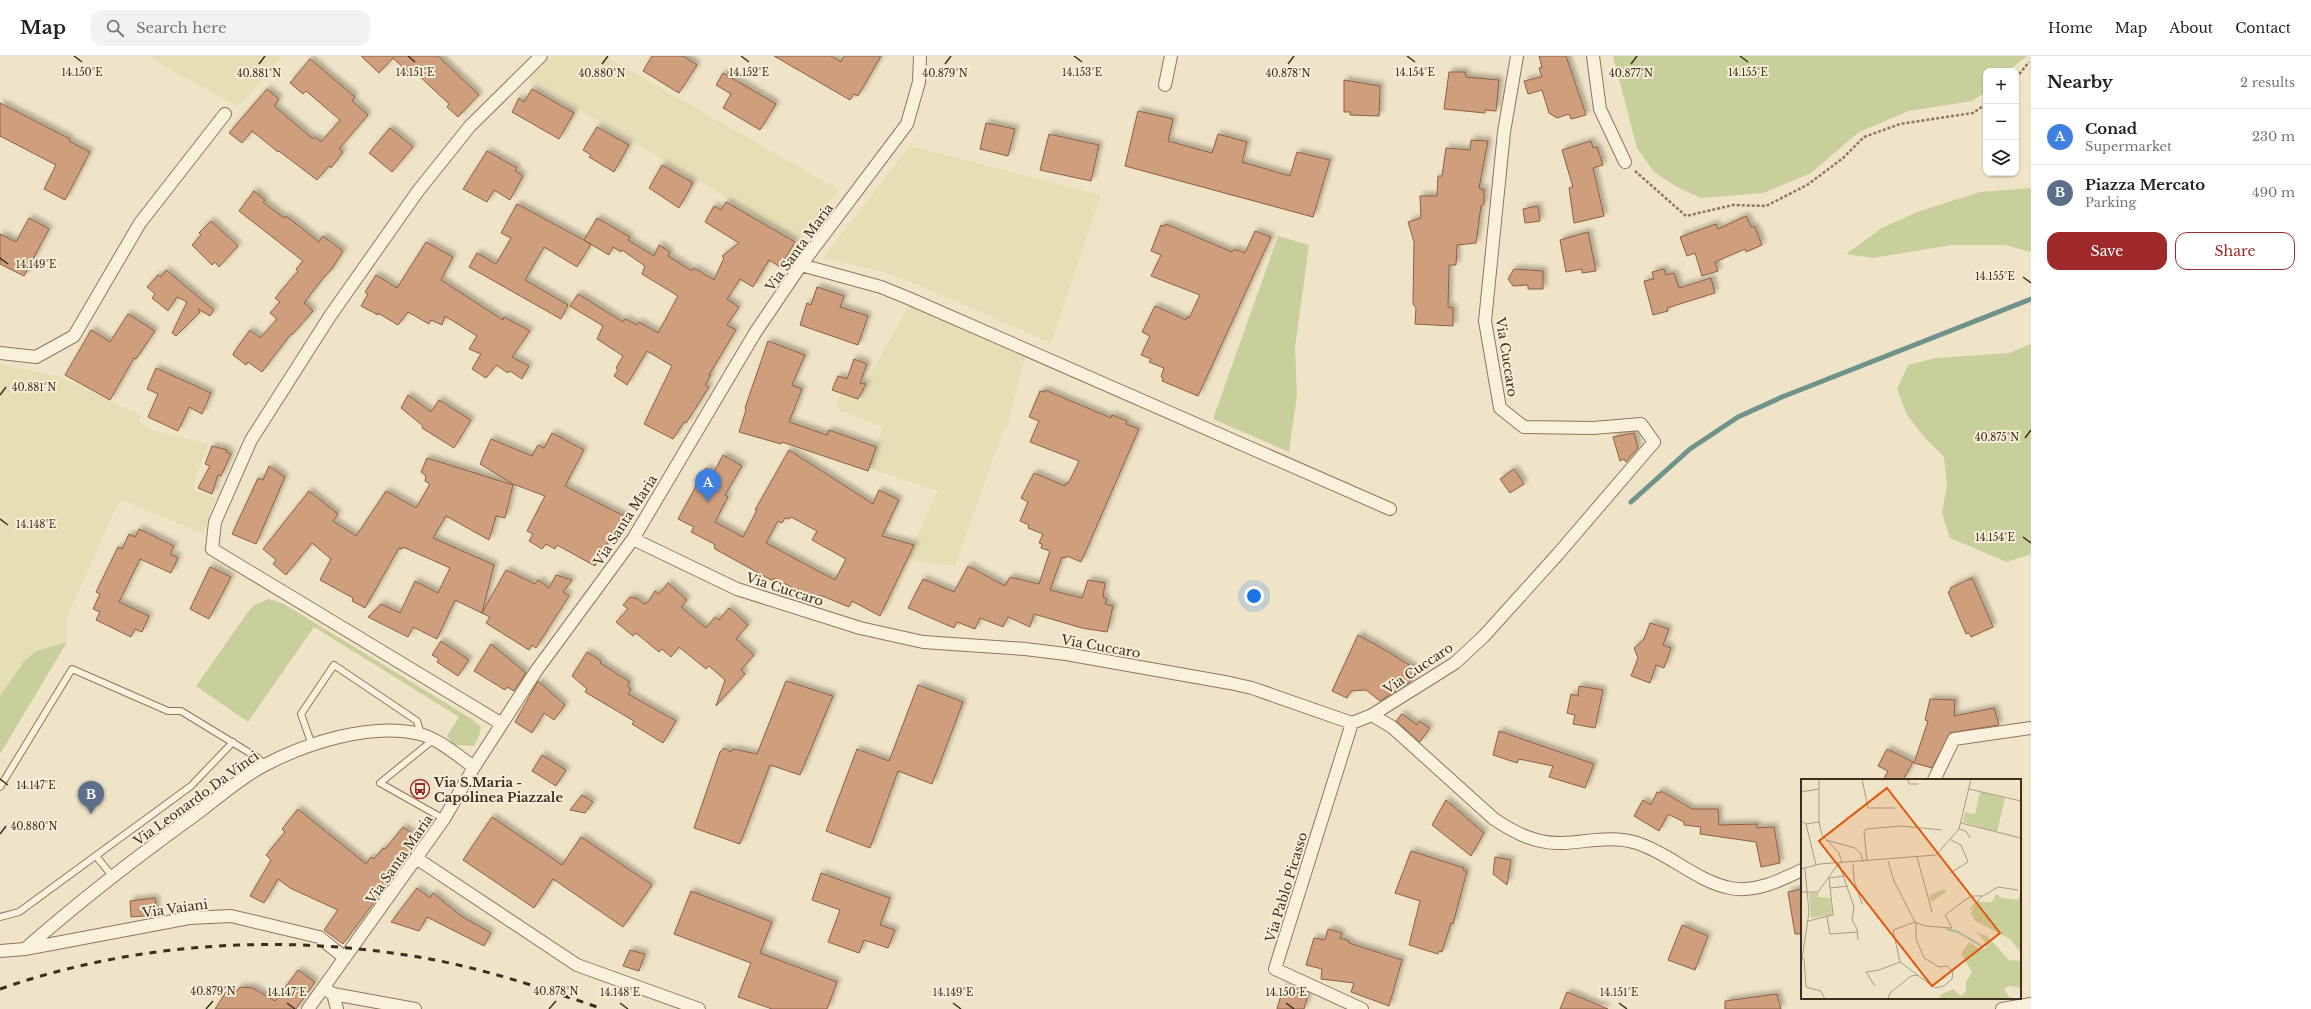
<!DOCTYPE html>
<meta charset="utf-8">
<style>
body{margin:0;font-family:"Libre Baskerville",serif;background:#f2f2f2;color:#222}
.controls{position:absolute;right:12px;top:12px;display:grid;overflow:hidden;border-radius:8px;box-shadow:0 1px 3px #0004}
.controls button{width:36px;height:36px;display:grid;place-items:center;padding:0;border:0;border-bottom:1px solid #e0e0e0;background:#fff;color:#222;font:20px sans-serif}
.you{position:absolute;left:1254px;top:540px;width:14px;height:14px;margin:-10px;border:3px solid #fff;border-radius:50%;background:#1a73e8;box-shadow:0 0 0 6px #1a73e833}
.badge{display:grid;place-items:center;width:26px;height:26px;border-radius:50%;background:#9e2a2b;color:#fff;font-size:13px;font-weight:700}
.pin{position:absolute;translate:-50% -33px;filter:drop-shadow(0 1px 2px #0008)}
.pin::after{content:'';position:absolute;top:21px;width:14px;height:12px;background:inherit;clip-path:polygon(0 0,100% 0,50% 100%)}
.list{margin:0;padding:0;list-style:none}
h2{display:flex;justify-content:space-between;align-items:center;height:52px;margin:0;padding:0 16px;font-size:17px}
h2 small{font-size:13px;font-weight:400;color:#767676}
.list li{display:grid;grid-template-columns:26px 1fr auto;gap:12px;align-items:center;box-sizing:border-box;height:56px;padding:0 16px;border-top:1px solid #e0e0e0}
.list b{display:block;font-size:15px;white-space:nowrap}
.list p{margin:0;font-size:13px;white-space:nowrap;color:#767676}
.list em{font-size:13px;font-style:normal;color:#767676}
.actions{display:flex;gap:8px;padding:12px 16px}
.actions a{flex:1;padding:9px 0;border:1px solid #9e2a2b;border-radius:12px;text-align:center;font-size:14px;color:#9e2a2b}
.actions .main{background:#9e2a2b;color:#fff}
.icon{flex:none;width:22px;height:22px;fill:none;stroke:currentColor;stroke-width:2;stroke-linecap:round;stroke-linejoin:round}
.map{position:relative;flex:none;width:2031px;height:953px;overflow:hidden}
header{display:flex;align-items:center;gap:24px;box-sizing:border-box;height:56px;padding:0 20px;background:#fff;border-bottom:1px solid #e0e0e0}
header strong{font-size:19px}
nav{display:flex;gap:22px;margin-inline-start:auto;font-size:14px}
.search{width:280px;height:36px;background:#f2f2f2;display:flex;align-items:center;gap:10px;box-sizing:border-box;padding:0 14px;border-radius:12px;color:#767676;font-size:15px}
main{display:flex}
aside{flex:1;background:#fff}
.map>svg:first-child{display:block}
.farmland{fill:#e6deb5}
.green{fill:#c9cf9b}
.lines{fill:none;stroke-linecap:round;stroke-linejoin:round}
.stream{stroke:#6f938a;stroke-width:5}
.building{fill:#cf9f7d;stroke:#8d5f41;fill-rule:evenodd;filter:url(#shadow)}
.service-casing{stroke:#8d765c;stroke-width:8}
.minor-casing{stroke:#8d765c;stroke-width:14}
.path{stroke:#8d765c;stroke-width:2.5;stroke-dasharray:3 2;stroke-linecap:butt}
.service{stroke:#faf1dc;stroke-width:6}
.minor{stroke:#faf1dc;stroke-width:12}
.rail{stroke:#3d2e20;stroke-width:3;stroke-dasharray:7 7;stroke-linecap:butt}
.ticks{fill:none;stroke:#3d2e20;stroke-width:1.5}
.labels{text-anchor:middle;stroke-width:4;stroke-linejoin:round;paint-order:stroke}
.street-label{font-size:13px;fill:#3d2e20;stroke:#f7eed8}
.poi-label{font-size:13px;font-weight:bold;fill:#3d2e20;stroke:#f7eed8;text-anchor:start}
.inset-river{fill:none;stroke:#a9c4bc;stroke-width:2}
.inset-road{fill:none;stroke:#a89b85;stroke-width:1}
.view{fill:#df570d;fill-opacity:0.15;stroke:#df570d;stroke-width:2}
.inset-edge{fill:none;stroke:#3d2e20;stroke-width:2}
.ticks-label{font-size:10px;text-anchor:middle;fill:#3d2e20;stroke:#f7eed8;stroke-width:4;stroke-linejoin:round;paint-order:stroke}
</style>
<header>
<strong>Map</strong>
<div class="search"><svg class="icon" aria-label="search" viewBox="0 0 24 24"><circle cx="10" cy="10" r="6"/><path d="M15 15l6 6"/></svg>Search here</div>
<nav><a>Home</a><a>Map</a><a>About</a><a>Contact</a></nav>
</header>
<main>
<div class="map">
<svg width="2031" height="953" viewBox="0 0 2031 953">
<defs>
<filter id="shadow"><feDropShadow dx="3.5" dy="-3.5" stdDeviation="2" flood-color="#0004"/></filter>
</defs>
<rect width="100%" height="100%" fill="#f0e4c8"/>
<path class="farmland" d="M147,0H283L238,51Z
M553,0H605L839,134L800,185L528,23Z
M910,90L1101,139L1051,287L911,226L881,215L823,202Z
M909,249L1025,301L1007,372H1004L955,510L906,503L938,435L869,412L883,371L836,353L841,337L858,342Z
M0,308L60,321L140,359L139,366L156,375L208,388L192,433L215,442L204,478L120,443L66,563L67,586L36,595L24,605L0,640Z"/>
<path class="green" d="M1613,0H2027L2008,15H1986V36L1972,45L1909,55L1859,76L1811,117L1763,137L1701,142L1677,131L1654,116L1637,92Z
M2031,132V196L2005,189H1952L1873,202L1846,198L1882,172L1917,156L1980,136Z
M1278,180L1309,189L1295,292L1297,339L1289,396L1213,363Z
M2031,288V498L2007,506L1950,482L1942,457L1947,429L1944,401L1925,382L1907,359L1897,333L1908,309L1936,302L2009,297Z
M269,543L284,548L472,663L481,671L479,680L474,690L453,689L447,680L459,661L314,571L248,666L196,630L248,556L254,549Z
M67,586L0,698V640L24,605L36,595Z"/>
<g class="lines">
<path class="stream" d="M1631,446L1690,393L1738,361L1782,341L2031,243"/>
</g>
<path class="building" d="M361,0H438L479,39L458,61L447,51L449,48L416,17L412,20L393,2L379,17Z
M652,0H683L697,9L679,37L643,15Z
M774,0H831L841,6L844,0H881L858,40L854,38L850,44Z
M1539,0H1566L1586,59L1571,63L1569,58L1557,62L1549,57L1542,34L1528,38L1524,25L1542,21L1539,12L1542,11Z
M310,3L355,41L352,45L368,59L339,93L343,96L331,112L329,110L317,124L279,95L278,96L252,75L242,87L229,77L267,33L279,43L274,50L313,83L315,81L321,86L340,64L306,35L303,38L290,27Z
M1449,16H1465L1466,21L1499,24L1496,55L1485,54V57L1444,53Z
M723,17L776,48L760,74L723,52L731,38L716,29Z
M1344,24L1380,30L1379,60L1350,59V56H1344Z
M532,33L574,57L559,83L512,56L519,42L524,46Z
M0,47L70,83L69,85L90,96L65,144L44,133L56,109L0,80Z
M1138,55L1173,63L1168,85L1212,97L1218,78L1247,86L1242,106L1290,120L1297,96L1330,104L1313,161L1125,110Z
M986,67L1015,73L1008,100L980,93Z
M597,71L629,89L614,116L589,101L591,99L583,94Z
M390,72L413,91L392,116L369,97Z
M1049,78L1099,89L1091,125L1040,114Z
M1471,84L1488,85L1479,132L1484,134V148L1481,150L1476,187L1457,189L1456,209H1449L1448,251L1453,252V270L1415,268L1416,252L1413,248L1414,186L1408,166L1421,162L1420,140H1437L1438,120H1442L1446,92L1470,94Z
M1591,85L1593,92L1597,91L1603,109L1593,112L1604,160L1574,167L1569,132L1573,131L1562,94Z
M487,95L517,112L515,115L523,120L510,144L494,134L487,146L463,133Z
M662,109L693,127L679,152L649,132Z
M254,135L265,144L263,146L284,162L286,160L319,186L323,180L343,195L332,213L324,221L304,247L313,255L292,279L291,278L262,316L248,306L246,309L233,299L234,296L250,274L260,282L277,263L270,257L280,246L275,242L298,215L296,213L303,205L239,155Z
M726,146L795,186L780,211L769,204L753,231L740,223L727,243L739,251L727,269L736,274L709,319H711L705,329L709,331L686,367L684,366L673,383L644,368L672,310L647,295L627,329L614,320L618,314L616,312L623,300L597,283L603,270L570,250L578,238L623,266L625,263L637,269L639,266L658,277L678,240L642,218L645,210L622,194L621,196L613,191L609,199L584,184L597,162L630,181L628,184L654,200L659,189L670,196L668,200L692,215L694,212L714,224L724,202L722,200L739,187L705,166L714,150L721,154Z
M517,148L591,188L577,211L544,191L525,224L568,249L561,263L469,211L477,197L496,208L511,182L501,177Z
M1538,150L1540,165L1525,167L1523,153Z
M1746,160L1751,171H1755L1762,189L1746,196L1745,193L1715,206L1718,215L1702,220L1695,197L1687,200L1680,181L1716,168L1718,173Z
M29,162L49,173L24,220L0,208V178L16,186Z
M211,165L238,190L219,211L215,206L212,209L192,189L201,179L199,177Z
M1166,168L1232,196L1234,193L1245,197L1255,175L1271,181L1198,340L1162,325L1163,322L1161,321L1164,312L1149,306L1151,303L1141,299L1150,280L1142,276L1155,250L1186,264L1187,261L1189,262L1200,239L1151,220L1161,199L1151,195L1161,169L1165,170Z
M1588,176L1596,215L1582,217V213L1566,216L1560,184Z
M426,186L453,201L441,224L503,264L504,261L530,275L512,301L529,310L522,323L510,315L508,317L496,309L486,322L472,313L481,298L469,293L477,280L445,260L442,269L431,264L429,268L408,256L398,269L378,257V259L361,250L368,238L365,236L376,219L397,232Z
M1514,213L1543,215V233H1528V229L1513,230L1508,223Z
M1664,213L1666,219L1674,217L1679,232L1711,222L1715,237L1667,252L1668,255L1653,259L1644,225L1654,223L1652,216Z
M166,214L214,254L210,260L198,253L200,256L176,280L172,277L187,246L177,241L168,255L152,242L155,238L147,231L158,219L161,221Z
M817,231L844,240L840,251L868,260L858,289L800,269L807,247L811,249Z
M128,258L155,275L136,303L134,302L110,344L65,319L91,274L110,286Z
M768,285L805,299L792,329L802,333L789,366L827,379L829,374L876,391L868,415L782,386L781,388L739,376L746,354L745,352Z
M854,303L867,308L860,327L866,328L858,343L832,334L838,320L847,323Z
M156,312L211,337L202,358L189,351L178,375L148,361L158,338L147,333Z
M1045,334L1111,362L1112,359L1127,365L1126,368L1139,373L1081,506L1067,500L1066,502L1062,501L1050,534L1082,542L1088,524L1105,527L1103,541L1107,543L1105,548L1113,550L1107,576L1082,572L1034,558L1030,571L1008,561L1003,571L980,562L975,573L957,566L954,572L908,552L923,523L954,536L968,510L1005,530L1010,521L1039,528L1050,495L1041,492L1042,488L1039,487L1043,478L1028,472L1029,469L1020,465L1028,446L1021,442L1034,417L1065,430L1066,427L1068,428L1079,405L1030,386L1039,365L1029,361L1040,335L1044,336Z
M408,339L431,356L439,344L471,364L454,392L422,372L423,370L401,352Z
M552,377L584,394L565,430L626,461L613,484L610,482L595,510L557,489L555,493L546,488L542,493L529,485L533,478L527,475L545,440L513,428L480,408L491,383L532,400L538,389L544,392Z
M1634,377L1638,392L1626,406L1624,403L1620,405L1613,381Z
M212,390L227,394L226,396L231,398L221,420L218,419L212,438L198,432L210,410L205,408Z
M789,394L873,448L879,434L899,444L882,480L914,489L880,560L852,545L849,551L820,539L817,545L774,522L773,525L715,493L714,488L691,476L694,471L678,463L706,412L714,416L723,399L742,410L725,439L728,441L715,466L743,481L757,454H755ZM791,461L817,475L812,484L846,503L835,524L766,487L778,465L782,467L785,462L789,463Z
M427,402L513,429L505,462L496,460L489,484L446,460L433,482L494,509L482,557L506,514L535,528L538,524L549,532L556,519L572,524L563,536L569,540L536,592L532,589L529,594L486,567L490,561L455,544L437,583L413,571L408,581L368,561L381,548L400,557L415,525L438,537L450,512L403,491L402,493L399,492L365,552L352,545L353,542L320,524L331,503L312,487L286,519L273,508L276,504L263,493L309,435L338,458L333,465L356,480L386,435L416,452L430,428L425,425L426,420L421,416Z
M269,410L285,421L256,488L232,478L258,422L263,424Z
M1514,413L1524,428L1510,437L1500,423Z
M139,473L174,490L170,498L178,502L171,517L140,503L119,546L149,560L142,576L135,573L131,581L96,564L100,556L93,553L100,538L96,536L118,491L122,493L129,478L135,481Z
M210,511L231,521L209,563L190,553Z
M1972,522L1993,571L1971,581L1969,577L1966,578L1948,536L1951,534L1950,532Z
M668,527L687,544L681,551L706,572L715,561L719,564L729,552L748,569L736,583L754,599L741,614L745,618L716,650L725,624L709,610L706,613L679,591L671,601L662,593L659,596L636,577L633,580L616,566L628,553L623,549L630,541L638,543L644,548L648,546L655,535L659,538Z
M1650,567L1669,573L1663,589L1671,592L1664,612L1656,609L1650,627L1631,620L1638,602L1634,592L1644,583Z
M1358,579L1387,595L1419,615L1410,626L1380,645L1366,634L1351,635L1347,642L1332,635Z
M441,585L469,604L458,620L437,606L439,603L432,599Z
M491,588L526,617L514,635L507,631L505,634L474,615Z
M587,596L601,605L600,607L630,626L627,630L631,633L628,638L676,665L663,687L632,668L634,665L585,636L587,633L572,620Z
M538,625L565,649L554,664L544,657L532,677L515,666Z
M786,625L833,640L800,719L770,709L740,788L694,772L720,696L724,692L731,696L733,693L757,698Z
M918,629L963,646L932,728L898,715L870,792L826,775L857,693L889,705Z
M1579,630L1603,634L1595,672L1573,668L1575,659L1567,657L1571,638L1578,640Z
M1930,643L1955,644L1954,660L1994,652L1999,669L1950,677L1932,712L1914,707L1928,665L1925,664Z
M1402,658L1417,669L1419,665L1430,672L1420,686L1396,665Z
M1499,675L1594,708L1585,732L1549,721L1553,710L1519,703L1517,707L1493,699Z
M1887,693L1913,706L1903,724H1883L1888,715L1878,710Z
M542,699L566,714L556,730L532,715Z
M1661,735L1692,753H1718L1719,769L1757,768V772L1774,771L1780,807L1761,811L1756,786L1700,778L1701,771L1684,769V766L1668,758L1659,775L1634,760L1643,744L1651,749L1657,736L1660,737Z
M582,739L593,746L585,757L570,754Z
M1446,744L1484,777L1471,800L1432,769Z
M298,753L366,808L371,801L374,803L383,792L385,793L403,771L420,784L343,888L324,874L338,854L290,832L278,823L264,847L250,840L271,804L266,799L285,776L282,773Z
M492,761L562,809L581,781L652,829L623,871L553,823L534,852L463,804Z
M1411,795L1464,812L1463,814L1467,815L1453,868L1451,867L1442,896L1439,895L1438,898L1409,889L1420,845L1395,837Z
M1495,801L1511,804L1507,829L1493,818Z
M821,817L890,842L880,869L895,874L888,892L864,884L859,897L828,886L840,854L812,844Z
M417,832L430,842L433,837L461,860L491,877L484,890L427,861L419,875L391,866Z
M1802,833V878H1795L1788,836Z
M691,835L772,866L760,897L837,926L827,953H772L738,941L751,907L674,878Z
M155,842L157,859L131,861L130,845Z
M1682,869L1708,880L1695,914L1668,904Z
M1328,873L1342,877L1340,882L1349,885V887L1402,904L1389,950L1351,936L1354,927L1321,923L1322,913L1306,909L1314,882L1325,884Z
M630,894L645,898L639,915L623,910Z
M298,914L315,926L296,953H215L226,936L233,940L240,931L253,932L275,945Z
M1283,932L1308,939L1304,953H1277Z
M1567,936L1608,953H1560Z
M1777,938L1781,953H1725V945Z"/>
<g class="lines">
<g class="service-casing">
<path id="service" d="M433,684L380,727L444,763
M312,689L301,658L334,609L417,665L421,678
M0,731L72,613L168,655H181L258,702L265,709
M96,800L113,821
M0,861L19,856L191,730L233,686"/>
</g>
<g class="minor-casing">
<path id="minor" d="M1593,0L1600,53L1625,106
M1165,29L1171,0
M801,209L881,231L908,242L1390,453
M0,297L36,301L74,280L140,167L225,58
M633,483L737,533L860,572L923,586L1025,593L1066,598L1230,627L1252,632L1352,667L1372,659L1455,607L1484,580L1558,498L1654,386L1641,368L1593,372L1524,371L1500,352L1485,265L1504,76L1517,0
M1372,659L1392,671L1494,763C1515,777 1536,788 1562,787C1587,786 1612,779 1637,787C1669,797 1696,825 1730,832C1755,837 1779,825 1802,814
M1352,667L1275,913L1362,953
M502,668L212,493L215,466L251,384L330,260L418,135L470,70L541,0
M1934,724L1954,683L2031,672
M416,802L577,909L699,953
M25,893C81,844 139,799 199,756C219,741 240,722 263,710C306,687 371,666 420,678C439,683 458,700 474,711
M0,895L25,893L189,862L231,860L319,881L345,902
M328,935L333,938L337,953
M333,938L415,953
M308,953L444,763L474,711L536,615L633,483L755,277L801,209L907,68L919,26L920,0
M2002,953L2031,948"/>
</g>
<path class="path" d="M2016,22L2029,6
M1635,115L1686,160L1733,149L1766,150L1807,129L1842,103L1864,81L1900,68L1973,57L1986,48"/>
<use href="#service" class="service"/>
<use href="#minor" class="minor"/>
<path class="rail" d="M0,933C129,888 271,878 406,899C474,909 539,931 603,953"/>
</g>
<path class="ticks" d="M74,0L82,6M408,0L415,6M741,0L749,6M1074,0L1082,6M1407,0L1415,6M1740,0L1748,6M259,8L265,0M602,8L608,0M945,8L951,0M1288,8L1294,0M1631,8L1637,0M0,202L8,208M2023,221L2031,227M0,339L6,331M2025,382L2031,374M0,463L8,469M2023,481L2031,487M0,723L8,729M0,778L6,770M287,947L295,953M620,947L628,953M953,947L961,953M1286,947L1294,953M1619,947L1627,953M206,953L213,945M549,953L556,945"/>
<defs>
<g id="bus-ring" transform="scale(1)"><circle r="9.5" fill="#f7eed8" stroke="#9e2a2b" stroke-width="1.5"/><path d="M-5-6H5V4H4V6H2V4H-2V6H-4V4H-5ZM-3.5-4V0h7V-4ZM-3.5 1.2v1.5H-2V1.2ZM2 1.2v1.5H3.5V1.2Z" fill="#9e2a2b"/></g>
</defs>
<g fill-rule="evenodd">
<use href="#bus-ring" x="420" y="733"/>
</g>
<g class="labels">
<g class="street-label">
<text transform="translate(799 191) rotate(-54)" y="5">Via Santa Maria</text>
<text transform="translate(1507 301) rotate(81)" y="5">Via Cuccaro</text>
<text transform="translate(625 464) rotate(-57)" y="5">Via Santa Maria</text>
<text transform="translate(785 533) rotate(18)" y="5">Via Cuccaro</text>
<text transform="translate(1101 590) rotate(10)" y="5">Via Cuccaro</text>
<text transform="translate(1418 612) rotate(-34)" y="5">Via Cuccaro</text>
<text transform="translate(196 742) rotate(-36)" y="5">Via Leonardo Da Vinci</text>
<text transform="translate(399 803) rotate(-55)" y="5">Via Santa Maria</text>
<text transform="translate(1286 831) rotate(-73)" y="5">Via Pablo Picasso</text>
<text transform="translate(175 852) rotate(-8)" y="5">Via Vaiani</text>
</g>
<g class="poi-label">
<text x="434" y="731">Via S.Maria -<tspan x="434" dy="15">Capolinea Piazzale</tspan></text>
</g>
</g>
<g transform="translate(1801 723)">
<rect width="220" height="220" fill="#f0e4c8"/>
<path d="M179,13L204,19L196,53L162,43L164,33L174,35ZM144,110L145,113L130,123L128,116ZM220,111V174L209,160L174,142L170,134L176,123H191L195,115L201,119L217,121ZM8,114H17V118L29,119L31,136L10,139ZM175,152L187,158L208,181L220,182V209L208,207L203,210L208,218L217,220H140L139,216L152,210L160,217L165,212V203L171,193L160,175L168,163L179,170L186,169L184,163Z" fill="#c9cf9b"/>
<path class="inset-river" d="M145,150L157,153L182,168"/>
<path class="inset-road" d="M18,0V43L21,56L38,74L41,84M61,0L67,29H94M107,0L108,5H117M168,10L220,22M0,13L18,10M0,42L5,45L15,86M160,44L220,59M5,45L18,43M158,50L165,52L169,59M25,61L54,69L60,75L62,83M116,78L131,133M66,82L63,52L65,50L100,47L141,51M87,82L93,102L114,143L124,147L151,149L144,136L164,121L171,117H182L197,108L217,111M52,84L53,101L61,125M38,85L53,128L51,141L56,150L57,161M0,90L19,85L135,76L158,50L170,0M149,94L167,83L160,66L150,61M28,99L44,97M29,109L47,107M0,113H17L38,84M169,131L181,117M26,138L29,155L57,153M7,142L32,136L28,98M3,179L5,208L20,212L24,220M99,183L134,209L143,207L151,200L152,192L146,187L138,188L123,179L115,160V144M0,187L8,133L4,90M74,207L65,193L78,191L99,183L92,151L114,143M87,220L89,214L110,197L117,196"/>
<path class="view" d="M86,9L199,154L131,207L18,62Z"/>
<rect width="220" height="220" class="inset-edge"/>
</g>
<g class="ticks-label">
<text x="82" y="20">14.150°E</text>
<text x="415" y="20">14.151°E</text>
<text x="749" y="20">14.152°E</text>
<text x="1082" y="20">14.153°E</text>
<text x="1415" y="20">14.154°E</text>
<text x="1748" y="20">14.155°E</text>
<text x="259" y="21">40.881°N</text>
<text x="602" y="21">40.880°N</text>
<text x="945" y="21">40.879°N</text>
<text x="1288" y="21">40.878°N</text>
<text x="1631" y="21">40.877°N</text>
<text x="36" y="212">14.149°E</text>
<text x="1995" y="224">14.155°E</text>
<text x="34" y="335">40.881°N</text>
<text x="1997" y="385">40.875°N</text>
<text x="36" y="472">14.148°E</text>
<text x="1995" y="485">14.154°E</text>
<text x="36" y="733">14.147°E</text>
<text x="34" y="774">40.880°N</text>
<text x="213" y="939">40.879°N</text>
<text x="556" y="939">40.878°N</text>
<text x="287" y="940">14.147°E</text>
<text x="620" y="940">14.148°E</text>
<text x="953" y="940">14.149°E</text>
<text x="1286" y="940">14.150°E</text>
<text x="1619" y="940">14.151°E</text>
</g>
</svg>
<div class="controls">
<button>+</button>
<button>−</button>
<button><svg class="icon" aria-label="layers" viewBox="0 0 24 24"><path d="M12 4l9 5-9 5-9-5zM3 14l9 5 9-5"/></svg></button>
</div>
<div class="you"></div>
<div class="pin badge" style="left:708px;top:446px;background:#3f7fe0">A</div>
<div class="pin badge" style="left:91px;top:758px;background:#5c6f8a">B</div>
</div>
<aside>
<h2>Nearby<small>2 results</small></h2>
<ul class="list">
<li><span class="badge" style="background:#3f7fe0">A</span><div><b>Conad</b><p>Supermarket</p></div><em>230 m</em></li>
<li><span class="badge" style="background:#5c6f8a">B</span><div><b>Piazza Mercato</b><p>Parking</p></div><em>490 m</em></li>
</ul>
<div class="actions"><a class="main">Save</a><a>Share</a></div>
</aside>
</main>
